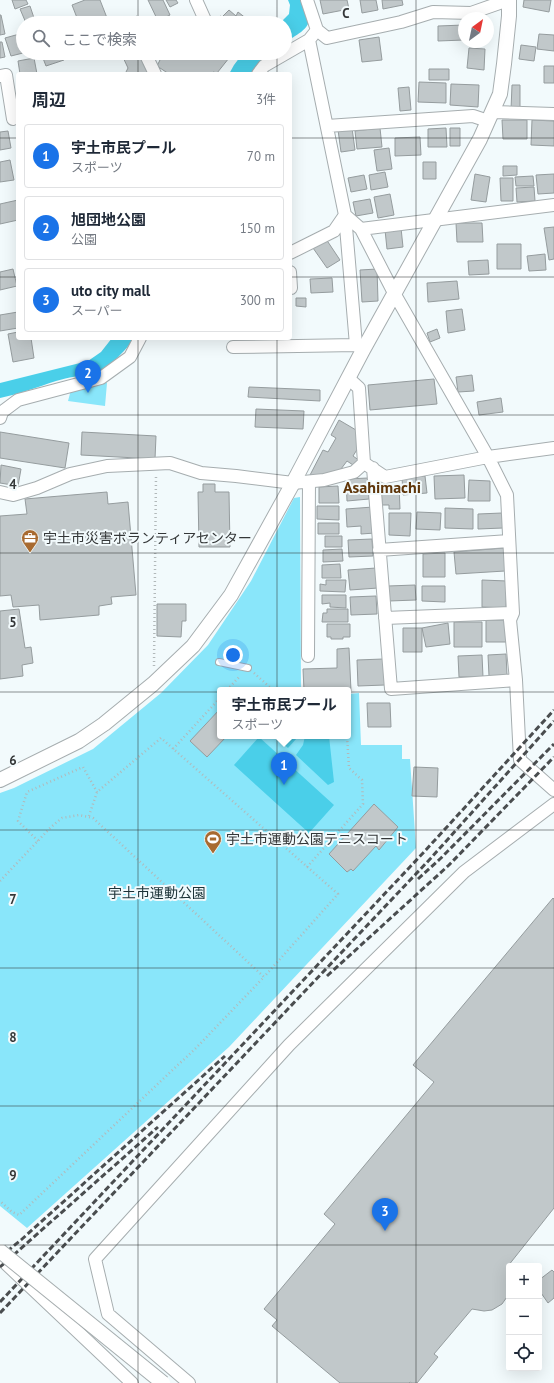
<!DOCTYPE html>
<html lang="ja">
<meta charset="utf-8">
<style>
body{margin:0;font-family:"PT Sans","Noto Sans JP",sans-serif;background:#f2f2f3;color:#1f2937}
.controls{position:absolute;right:12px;bottom:12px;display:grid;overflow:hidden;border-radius:4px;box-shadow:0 4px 16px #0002}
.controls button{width:36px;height:36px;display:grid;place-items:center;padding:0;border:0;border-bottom:1px solid #e0e1e3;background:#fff;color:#1f2937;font:20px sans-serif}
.compass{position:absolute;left:458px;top:12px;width:36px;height:36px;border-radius:50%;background:#fff;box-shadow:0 4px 16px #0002;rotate:33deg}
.you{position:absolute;left:233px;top:655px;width:14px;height:14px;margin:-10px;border:3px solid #fff;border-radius:50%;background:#1a73e8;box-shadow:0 0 0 6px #1a73e833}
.badge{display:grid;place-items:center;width:26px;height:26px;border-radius:50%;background:#1a73e8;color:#fff;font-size:13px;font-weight:700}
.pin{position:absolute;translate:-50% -33px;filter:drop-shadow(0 1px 2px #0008)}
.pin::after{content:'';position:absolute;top:21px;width:14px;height:12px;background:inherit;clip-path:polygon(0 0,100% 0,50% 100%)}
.popup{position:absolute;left:217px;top:687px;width:134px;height:52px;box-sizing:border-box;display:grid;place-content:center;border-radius:4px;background:#fff;filter:drop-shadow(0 1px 3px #0005);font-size:13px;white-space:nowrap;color:#747a83}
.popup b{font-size:15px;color:#1f2937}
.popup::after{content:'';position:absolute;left:50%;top:100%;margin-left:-8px;border:8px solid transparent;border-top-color:#fff}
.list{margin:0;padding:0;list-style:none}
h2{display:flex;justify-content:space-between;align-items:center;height:52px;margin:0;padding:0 16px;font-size:17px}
h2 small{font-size:13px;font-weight:400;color:#747a83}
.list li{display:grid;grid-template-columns:26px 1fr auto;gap:12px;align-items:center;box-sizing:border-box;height:64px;margin:0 8px 8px;padding:0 8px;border:1px solid #e0e1e3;border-radius:4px}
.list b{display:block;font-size:15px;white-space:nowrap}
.list p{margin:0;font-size:13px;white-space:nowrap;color:#747a83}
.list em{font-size:13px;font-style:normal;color:#747a83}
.icon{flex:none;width:22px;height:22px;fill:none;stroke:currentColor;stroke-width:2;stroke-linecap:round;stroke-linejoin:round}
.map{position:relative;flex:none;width:554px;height:1383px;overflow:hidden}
.search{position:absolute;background:#fff;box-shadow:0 4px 16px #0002;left:16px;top:16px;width:276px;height:44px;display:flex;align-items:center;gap:10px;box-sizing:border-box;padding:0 14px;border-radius:22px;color:#747a83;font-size:15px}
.panel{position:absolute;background:#fff;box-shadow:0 4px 16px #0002;left:16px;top:72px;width:276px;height:268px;border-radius:4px}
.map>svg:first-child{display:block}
.green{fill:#89e6fa}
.water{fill:#4acfe9}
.building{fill:#c1c8ca;stroke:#959c9e}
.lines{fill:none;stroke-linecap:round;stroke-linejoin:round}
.service-casing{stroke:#a6adaf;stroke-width:8}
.minor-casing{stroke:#a6adaf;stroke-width:14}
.tertiary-casing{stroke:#a6adaf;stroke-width:16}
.path{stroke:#b2b9ba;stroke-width:2.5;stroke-dasharray:1 3;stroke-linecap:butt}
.service{stroke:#fff;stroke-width:6}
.minor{stroke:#fff;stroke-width:12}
.tertiary{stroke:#fff;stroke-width:14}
.rail{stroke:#4a4d4f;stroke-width:3;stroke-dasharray:6 3;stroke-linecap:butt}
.tertiary-bridge-casing{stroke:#a6adaf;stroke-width:16;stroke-linecap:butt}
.tertiary-bridge{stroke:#fff;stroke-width:14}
.grid{fill:none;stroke:#343738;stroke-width:1;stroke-opacity:0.55}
.labels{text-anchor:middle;stroke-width:4;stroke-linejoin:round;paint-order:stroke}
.poi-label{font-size:14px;fill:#343738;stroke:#f2fafc;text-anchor:start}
.park-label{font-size:14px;fill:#1b3237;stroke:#f2fafc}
.quarter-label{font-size:16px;font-weight:bold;fill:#5e3509;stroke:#f2fafc}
.grid-label{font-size:13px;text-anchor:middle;font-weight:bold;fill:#343738;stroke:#f2fafc;stroke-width:4;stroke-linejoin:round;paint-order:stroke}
</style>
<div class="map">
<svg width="554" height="1383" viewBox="0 0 554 1383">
<rect width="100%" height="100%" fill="#f2fafc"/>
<path class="green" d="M101,378L107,383L105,406L68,401L72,386Z
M300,497L301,690H220V736H348V694L359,693L361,745H402V759H410L416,848L229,1047L27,1228L0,1206V793L14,788L93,749L161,693L208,645L251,581L294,498Z"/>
<path class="water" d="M288,0H305C307,5 310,11 310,15C311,29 295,36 285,42V23H280L289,14L290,5Z
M243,53H269L251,74H229L234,65Z
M112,338H133C130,345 125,350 120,355C101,378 82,373 56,381C37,387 20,394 0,398V383L88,361L101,352Z
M274,736H295L297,738L288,748Z
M305,736H329L334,782L328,785L296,755L303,745Z
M259,737L334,805L309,833L234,765Z"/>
<path class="building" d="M12,0H26L28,4L15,9Z
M85,0H100L109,23H79L72,5Z
M148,0H163L170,15L158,21Z
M166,0H176L178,3L170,7Z
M320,0H347L349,9L323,14Z
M360,0H376L378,10L362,13Z
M382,0H402L403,5L383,9Z
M524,0H551L549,12L523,7Z
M30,6L35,21L26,23L20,9Z
M229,10L236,16L238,12L252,23H214L220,16L222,17Z
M0,15H1L5,34L0,35Z
M137,16L140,23H120Z
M464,25V40L438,41V26Z
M23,33V53L11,56L5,38Z
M539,34L554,35V51L537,49Z
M379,37L382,60L362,62L359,40Z
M0,42H2L5,57L0,58Z
M521,45L536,47L534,61L519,59Z
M469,48L485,49L484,70L467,68Z
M41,53H62L64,60L46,66Z
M121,53H139L149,74H125L128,68Z
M159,53H233L217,73L213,72L212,74H169L157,66L160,60L156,58Z
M34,58L37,74H20L18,61Z
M544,66H554V83H544Z
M429,69H449V80H429Z
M419,82L446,83V103L418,102Z
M451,84L479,85L478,107L450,105Z
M512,85H520V110H511Z
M409,87L411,110L400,111L398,88Z
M502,120H527V139H503Z
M532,120L554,121V146L531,145Z
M352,128L355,150L341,152L338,130Z
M380,128L382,147L357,149L355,131Z
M446,128L447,147H428V129Z
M450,128H460V146H450Z
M8,131L11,148L0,150V132Z
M420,137L421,155L395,156V138Z
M389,148L392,169L377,171L374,150Z
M10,160L14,180L0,182V162Z
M423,162H436V179H423Z
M503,166H517V175L503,176Z
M385,172L388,187L371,190L369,175Z
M475,174L490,177L486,202L471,200Z
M554,174V193L538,194L536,175Z
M364,175L367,189L351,192L348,178Z
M533,176L534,186H516L515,177Z
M500,178H513V201H501Z
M534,187L535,201L517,202L516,188Z
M390,194L394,215L378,218L374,197Z
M370,199L373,213L356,216L353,202Z
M18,200V220L0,224V204Z
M456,223H482L483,242H457Z
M554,227V259L549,260L544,228Z
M401,228L403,247L387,249L385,230Z
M326,239L340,260L327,268L313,248Z
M497,244H521V269H497Z
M545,254L546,270L529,271L527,256Z
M488,260L489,274L469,275L468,261Z
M13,269L17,286L0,290V272Z
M377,269L378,301L362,302L360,270Z
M332,278L333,292L311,293L310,279Z
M457,281L459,299L428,302L427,283Z
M296,298H306V307L296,306Z
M462,309L465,330L448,333L446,311Z
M18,312V328L0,331V315Z
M437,329L440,338L430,342L427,333Z
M18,332V338H31L34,358L13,362L8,334Z
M472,375L474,391L458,392L456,377Z
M434,379L437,404L370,410L368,385Z
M249,387L320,390V401L248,397Z
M501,398L503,412L479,415L477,402Z
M256,409L304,411L303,429L255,427Z
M339,420L356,430L358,448L353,456L360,461L356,467L347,461L338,473L309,477L323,450L328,452L336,438L331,435Z
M0,432L69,443L65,468L0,458Z
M82,432L156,436L155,459L81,455Z
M1,465L21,469L18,486L0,483Z
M464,475L465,498L435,499L434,476Z
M425,476L427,493L403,495L402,477Z
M368,478L369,499L347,501L346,479Z
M469,480L490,481V501H468Z
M203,484H215V492H229L230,547H199L198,492H203Z
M338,486L339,503H319V487Z
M399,486L400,509H389V505H382L381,487Z
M107,492L108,504L128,502L136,595L111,597L112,604L99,606V615L40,620L39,605L13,607L11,595L0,596V516L27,514L25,499Z
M317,506H339V520L317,519Z
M373,507L375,533L361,534V526L347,527L346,509Z
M445,508L473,509V529L445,528Z
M417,512L441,513L440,530L416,529Z
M389,513H411L410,536L389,535Z
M502,513L503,528L478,529V514Z
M318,523H339V534H318Z
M325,536H342V547H325Z
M372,539L373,556L349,557L348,540Z
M504,548L505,571L456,574L454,552Z
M342,549L343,561L323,562V550Z
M445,553V577H423V554Z
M340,564L341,578H322V565Z
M376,568L378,588L350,590L348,570Z
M326,580H346L345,592L320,591V584L326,585Z
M482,580L507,581L506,608L482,607Z
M415,585L416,600L389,601L388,586Z
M422,586H445V602L422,601Z
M322,595H346V608L330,607V603L322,604Z
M376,596L377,614L351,615L350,597Z
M157,604H186V621H182L181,637L157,636Z
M19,609L25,648L31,647L33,663L22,665L23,676L0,679V611Z
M327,609H348V622H322L323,613H327Z
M486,620H510V642H486Z
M454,622H482V647H454Z
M448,623L450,644L426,647L422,628Z
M327,624H350V637H343V639H331V637H327Z
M403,628H422V652H403Z
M349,648L351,691L304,690L303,669L337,668V649Z
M506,654L507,675L489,676L488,655Z
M482,655L483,677H459L458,656Z
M383,659L385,685L358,686L357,660Z
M367,703H390L391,727H368Z
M220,709V736H227L207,757L190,741Z
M414,767L438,768L437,797L412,796Z
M374,804L398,827L379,850L376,846L353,871L351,869L347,872L329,854Z
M553,898L554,899V1208L508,1266L509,1269V1294L502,1304L492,1310L484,1311L472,1309L434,1354L438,1357L417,1383H412L410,1382L409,1383H340L272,1326L277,1320L264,1309L335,1224L324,1214L434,1082L413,1065Z
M552,1270L554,1272V1298L548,1303L539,1290V1280Z"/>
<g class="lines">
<g class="service-casing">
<path id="service" d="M219,662L248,668"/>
</g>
<g class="minor-casing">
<path id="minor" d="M196,0L205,20L198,23
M317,30L327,38L401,22L433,12L471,13L508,0
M309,40L345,215L356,345L363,350
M145,53L155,74
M258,74L264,66L309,40L317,30L307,0
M0,76L6,75L13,119
M492,112L554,114
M327,126L473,116L488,121
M345,215L361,229L394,293L488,457L507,495L513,613L510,620L516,680L520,760L554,790
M361,229L554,205
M290,253L334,231L345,215
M290,272L291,288
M233,347L356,345
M348,378L359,388L364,463L385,477L488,457L554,448
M0,418L2,412L18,400L101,378L130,357L140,338
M373,468L391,689L516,680
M0,492L13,495L37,488L70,474L107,466L170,463L201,473L236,476L293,483L324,480L354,472L364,463
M379,550L509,541
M385,618L513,613
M308,656L309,482
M2,1260L132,1383
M189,1383L108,1314L95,1259L289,1045L464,872L554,804"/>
</g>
<g class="tertiary-casing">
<path id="tertiary" d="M0,780L79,741L104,724L153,684L193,646L231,595L293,483L363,350L480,139L500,94L504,64L509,16V0"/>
</g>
<path class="path" d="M154,666L156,475
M254,673L273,690
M227,690L240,676
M173,749L220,698
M89,816L97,792L161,738L338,894L264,977
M38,841L18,821L27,792L83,767L97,792
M307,867L363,804L362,780L349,768L347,736
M0,881L51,827L62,818L79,815L93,818L264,977L197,1047L19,1215L12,1212L0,1201"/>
<use href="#service" class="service"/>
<use href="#minor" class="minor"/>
<use href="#tertiary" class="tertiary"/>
<path class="rail" d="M418,879L441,858L554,744
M327,976L449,865L554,757
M0,1257L21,1240L225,1056
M0,1267L158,1127
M0,1302L424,852L554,710
M0,1313L431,858L554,721"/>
<g class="tertiary-bridge-casing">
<path id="tertiary-bridge" d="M0,1251L163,1383"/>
</g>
<use href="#tertiary-bridge" class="tertiary-bridge"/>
</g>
<path class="grid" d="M138,0V23M277,0V23M416,0V1383M138,53V74M277,53V74M0,138H18M290,138H554M0,277H18M290,277H554M138,338V1383M277,338V1383M0,415H554M0,553H554M0,692H554M0,830H554M0,968H554M0,1106H554M0,1245H554"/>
<defs>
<g id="office-pin" transform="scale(0.9)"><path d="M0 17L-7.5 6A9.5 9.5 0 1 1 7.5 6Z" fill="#a86a30" stroke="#f2fafc"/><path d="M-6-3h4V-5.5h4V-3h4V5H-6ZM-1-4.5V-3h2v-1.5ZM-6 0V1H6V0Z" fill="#fff"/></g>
<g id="stadium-pin" transform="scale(0.9)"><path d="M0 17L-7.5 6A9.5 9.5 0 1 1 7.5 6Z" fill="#a86a30" stroke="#f2fafc"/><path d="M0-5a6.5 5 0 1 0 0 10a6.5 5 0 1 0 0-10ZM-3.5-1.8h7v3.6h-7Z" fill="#fff"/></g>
</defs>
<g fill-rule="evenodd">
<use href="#office-pin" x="30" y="538"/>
<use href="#stadium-pin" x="213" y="839"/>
</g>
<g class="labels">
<g class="poi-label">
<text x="43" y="543">宇土市災害ボランティアセンター</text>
<text x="226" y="844">宇土市運動公園テニスコート</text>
</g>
<g class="park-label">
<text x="157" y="898">宇土市運動公園</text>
</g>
<g class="quarter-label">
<text x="382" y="493">Asahimachi</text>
</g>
</g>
<g class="grid-label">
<text x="346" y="18">C</text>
<text x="13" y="489">4</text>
<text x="13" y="627">5</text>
<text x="13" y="765">6</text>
<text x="13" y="904">7</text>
<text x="13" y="1042">8</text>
<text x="13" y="1180">9</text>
</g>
</svg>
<div class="controls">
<button>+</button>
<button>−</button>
<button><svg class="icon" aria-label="locate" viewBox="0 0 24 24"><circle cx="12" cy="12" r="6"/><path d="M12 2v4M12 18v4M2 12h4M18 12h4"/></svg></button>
</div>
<svg class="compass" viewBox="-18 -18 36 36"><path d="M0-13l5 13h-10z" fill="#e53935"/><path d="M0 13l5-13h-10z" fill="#747a83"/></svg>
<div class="you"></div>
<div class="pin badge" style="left:284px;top:785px">1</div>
<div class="popup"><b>宇土市民プール</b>スポーツ</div>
<div class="pin badge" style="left:88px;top:393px">2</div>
<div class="pin badge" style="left:385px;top:1231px">3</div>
<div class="search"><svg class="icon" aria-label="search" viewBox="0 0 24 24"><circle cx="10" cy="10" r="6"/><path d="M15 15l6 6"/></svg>ここで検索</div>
<section class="panel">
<h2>周辺<small>3件</small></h2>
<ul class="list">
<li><span class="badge">1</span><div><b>宇土市民プール</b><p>スポーツ</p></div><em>70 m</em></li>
<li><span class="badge">2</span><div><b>旭団地公園</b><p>公園</p></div><em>150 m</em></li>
<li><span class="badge">3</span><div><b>uto city mall</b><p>スーパー</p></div><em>300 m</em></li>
</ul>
</section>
</div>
